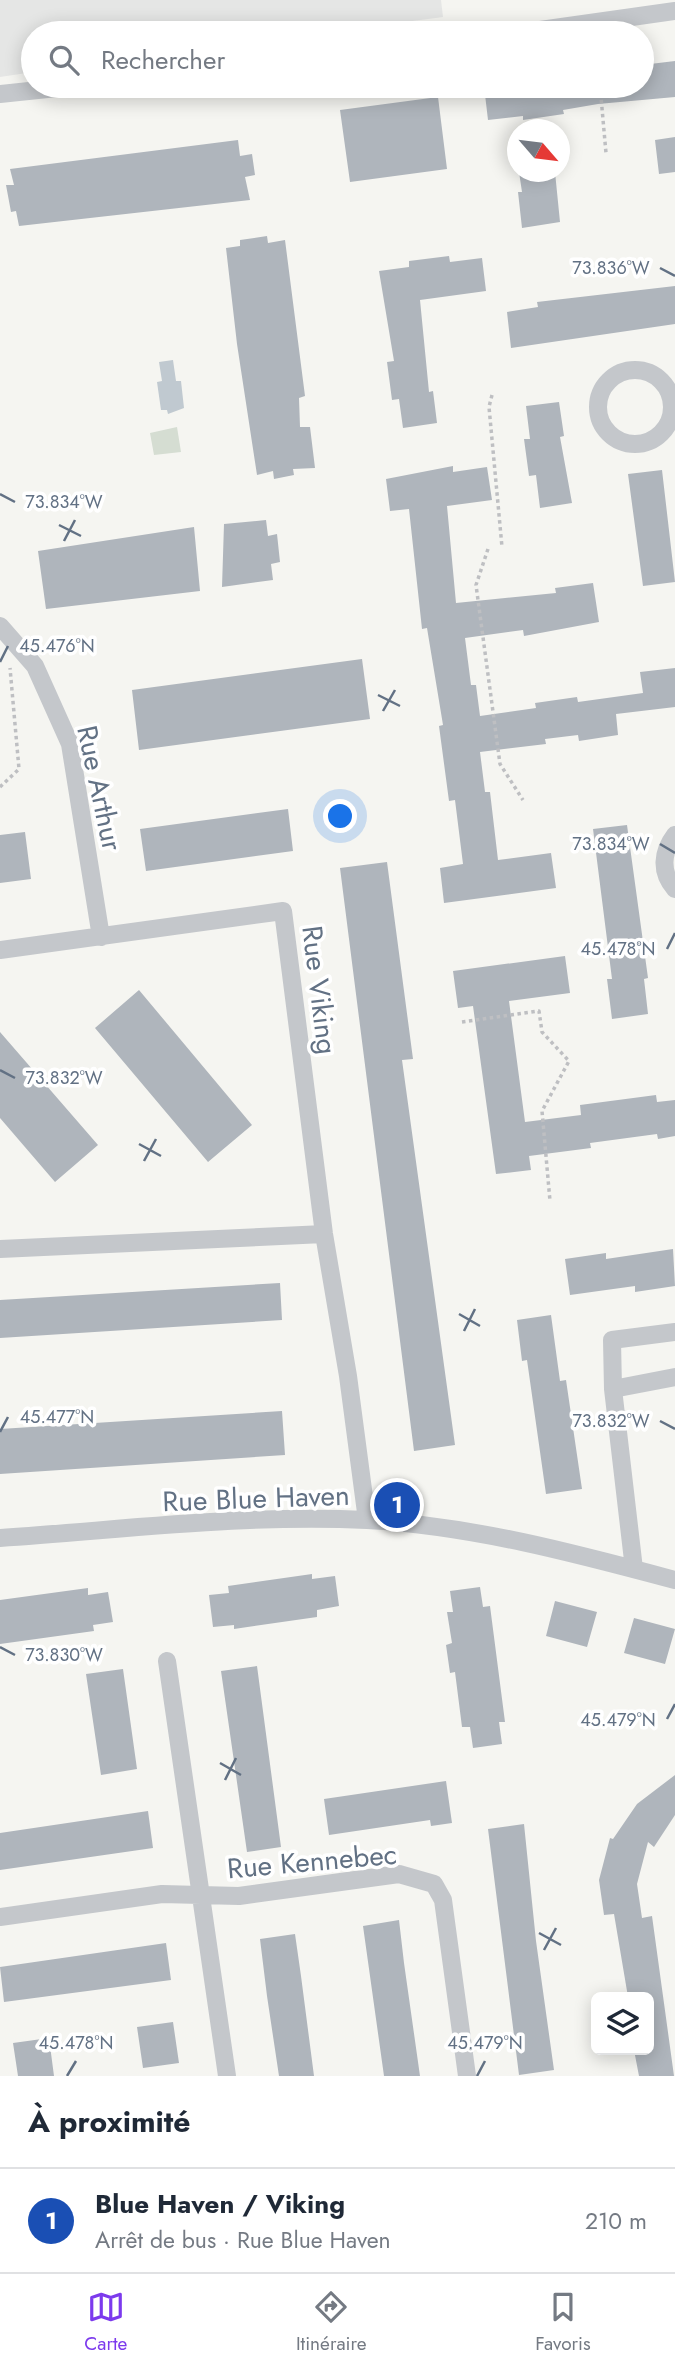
<!DOCTYPE html>
<html lang="fr">
<meta charset="utf-8">
<style>
body{margin:0;font-family:Jost,sans-serif;background:#f6f6f7;color:#1f2937}
.controls{position:absolute;right:21px;bottom:21px;display:grid;overflow:hidden;border-radius:10px;box-shadow:0 4px 18px #0003}
.controls button{width:63px;height:63px;display:grid;place-items:center;padding:0;border:0;border-bottom:2px solid #e0e1e3;background:#fff;color:#1f2937;font:35px sans-serif}
.compass{position:absolute;left:507px;top:119px;width:63px;height:63px;border-radius:50%;background:#fff;box-shadow:0 4px 18px #0003;rotate:118deg}
.you{position:absolute;left:341px;top:817px;width:24px;height:24px;margin:-18px;border:5px solid #fff;border-radius:50%;background:#1a73e8;box-shadow:0 0 0 10px #1a73e833}
.badge{display:grid;place-items:center;width:46px;height:46px;border-radius:50%;background:#7c3aed;color:#fff;font-size:23px;font-weight:700}
.pin{position:absolute;translate:-50% -50%;border:4px solid #fff;box-shadow:0 2px 7px #0006}
.list{margin:0;padding:0;list-style:none}
h2{display:flex;justify-content:space-between;align-items:center;height:91px;margin:0;padding:0 28px;font-size:30px}
h2 small{font-size:23px;font-weight:400;color:#747a83}
.list li{display:grid;grid-template-columns:46px 1fr auto;gap:21px;align-items:center;box-sizing:border-box;height:105px;padding:0 28px;border-top:2px solid #e0e1e3}
.list b{display:block;font-size:26px;white-space:nowrap}
.list p{margin:0;font-size:23px;white-space:nowrap;color:#747a83}
.list em{font-size:23px;font-style:normal;color:#747a83}
.icon{flex:none;width:38px;height:38px;fill:none;stroke:currentColor;stroke-width:2;stroke-linecap:round;stroke-linejoin:round}
.map{position:relative;flex:none;width:675px;height:2076px;overflow:hidden}
.search{position:absolute;background:#fff;box-shadow:0 4px 18px #0003;left:21px;right:21px;top:21px;height:77px;display:flex;align-items:center;gap:18px;box-sizing:border-box;padding:0 24px;border-radius:38px;color:#747a83;font-size:26px}
.sheet{height:196px;background:#fff}
nav{display:flex;justify-content:space-around;align-items:center;box-sizing:border-box;height:98px;border-top:2px solid #e0e1e3;background:#fff;font-size:19px;color:#747a83}
nav a{display:grid;justify-items:center;gap:4px}
nav .on{color:#7c3aed}
.map>svg:first-child{display:block}
.built{fill:#e5e6e5}
.green{fill:#d5ddd2}
.water{fill:#c0c9d0}
.building{fill:#afb5bc}
.lines{fill:none;stroke-linecap:round;stroke-linejoin:round}
.path{stroke:#bebfc2;stroke-width:3.5;stroke-dasharray:3.5 3.5;stroke-linecap:butt}
.street{stroke:#c4c7cb;stroke-width:18}
.ticks{fill:none;stroke:#627184;stroke-width:2.5}
.labels{text-anchor:middle;stroke-width:7;stroke-linejoin:round;paint-order:stroke}
.street-label{font-size:28px;fill:#627184;stroke:#fff}
.ticks-label{font-size:18px;text-anchor:middle;fill:#627184;stroke:#fff;stroke-width:7;stroke-linejoin:round;paint-order:stroke}
</style>
<div class="map">
<svg width="675" height="2076" viewBox="0 0 675 2076">
<rect width="100%" height="100%" fill="#f5f5f1"/>
<path class="built" d="M0,0H441L443,17L321,33H33V72L0,77Z"/>
<path class="green" d="M177,427L181,452L154,455L150,433Z"/>
<path class="water" d="M173,360L176,381H181L184,408L168,414L167,410H161L157,382L162,381L159,362Z"/>
<path class="building" d="M675,61V97L598,104L563,110L564,114L523,120V116L488,120L484,86H642V65Z
M438,97L447,169L350,182L340,110Z
M675,137V172L659,174L655,140Z
M238,140L240,156L252,154L255,175L245,177L250,200L19,226L16,211L11,212L6,185H14L10,169Z
M519,172H555L560,222L522,228L518,192H522Z
M267,236L268,243L285,240L305,396L299,398L300,427H310L315,468L293,469L294,475L274,479L273,471L257,475L237,344L226,248L240,246V240Z
M449,256L450,262L482,258L486,291L420,300L429,392L433,391L437,423L403,428L399,399L392,400L387,362L394,361L379,271L409,267V261Z
M675,286V324L511,348L507,312L538,307L537,302Z
M559,402L564,436L560,437L572,503L540,508L536,475L529,476L524,439H530L526,406Z
M453,466V472L487,467L492,500L447,506L456,603L556,593L555,588L593,583L599,622L524,636L523,630L465,638L471,685H476L480,716L536,708L535,703L577,697L578,702L643,693L640,672L675,668V707L616,714L618,735L579,741L578,735L545,739L546,744L480,752L485,792H490L498,860L551,853L556,888L444,903L440,868L463,864L455,800L449,801L439,726L443,725L427,628L422,629L409,509L390,511L386,479Z
M662,470L675,582L643,586L628,474Z
M266,520L268,536L277,534L280,562L271,564L273,580L222,587L224,524Z
M194,527L200,591L46,609L38,551Z
M362,659L370,719L139,750L132,690Z
M288,809L293,851L146,871L140,829Z
M627,825L648,978L644,979L648,1014L612,1019L607,979H612L593,829Z
M25,832L31,879L0,883V835Z
M387,862L413,1059L402,1060L455,1445L414,1451L340,868Z
M565,956L570,993L509,1001L525,1122L581,1115L580,1105L656,1095L657,1102L675,1100V1136L658,1139L657,1134L590,1143L591,1148L529,1156L531,1170L496,1174L473,1006L458,1008L453,971Z
M139,990L252,1125L208,1162L95,1028Z
M0,1032L98,1145L55,1182L0,1118Z
M673,1249L675,1286L635,1292V1286L570,1295L565,1259L606,1253V1259Z
M280,1283L282,1320L0,1338V1300Z
M551,1315L560,1381L566,1380L582,1489L546,1494L527,1360L522,1361L517,1320Z
M282,1411L285,1455L0,1474V1429Z
M312,1574V1579L335,1576L339,1606L317,1610V1617L234,1629V1625L213,1627L209,1595L229,1593L228,1586Z
M480,1587L483,1607L490,1606L505,1722H499L502,1744L473,1748L470,1727H462L455,1672L450,1673L446,1645L452,1643L447,1612H453L450,1591Z
M88,1588V1595L108,1592L113,1622L93,1625L94,1631L0,1644V1600Z
M555,1601L597,1612L587,1647L546,1636Z
M634,1618L675,1629L665,1664L624,1653Z
M257,1666L281,1847L247,1852L221,1671Z
M123,1669L137,1769L101,1775L86,1674Z
M675,1775V1815L654,1847L648,1842L637,1884L642,1918L652,1916L674,2076H639L634,2050H649V1997H628L614,1914L604,1915L599,1880L610,1838L613,1839L637,1804Z
M446,1781L452,1823L431,1826L430,1820L329,1835L324,1799Z
M148,1811L153,1848L0,1870V1833Z
M524,1824L536,1941L554,2070L519,2075L488,1829Z
M399,1920L404,1963L420,2076H384L363,1926Z
M295,1934L301,1976L314,2076H279L267,1996L260,1939Z
M166,1943L171,1980L4,2002L0,1967Z
M173,2022L179,2063L143,2068L137,2027Z
M49,2038L54,2076H18L13,2043Z"/>
<g class="lines">
<path class="path" d="M600,86L606,153
M492,395L489,407L502,547
M488,549L476,585L500,764L523,800
M0,787L19,769L10,668
M462,1022L539,1011L542,1032L569,1061L542,1111L550,1201"/>
<path class="street" d="M519,33L675,11
M0,94L76,86
M598 407a37 37 0 1 1 74 0a37 37 0 1 1-74 0Z
M0,626L35,666L70,744L101,937
M675,835C662,852 660,872 675,889
M0,950L283,911L324,1234L348,1376L367,1520
M0,1249L324,1234
M613,1389L675,1377
M0,1538C121,1530 245,1514 367,1520C473,1526 574,1553 675,1580
M634,1569L613,1389L612,1340L675,1332
M167,1661L227,2076
M0,1917L162,1894L239,1896L399,1874L434,1884L443,1900L467,2076"/>
</g>
<path class="ticks" d="M660,268L675,276M0,494L15,502M59,525L81,536M64,541L75,520M0,662L8,646M378,695L400,706M383,711L395,690M660,844L675,853M667,949L675,933M0,1070L15,1078M139,1144L161,1156M144,1161L156,1139M459,1314L480,1326M464,1331L475,1309M660,1421L675,1429M0,1432L8,1417M0,1647L15,1655M667,1719L675,1704M220,1763L241,1775M225,1780L236,1758M539,1933L561,1945M544,1950L556,1928M67,2076L76,2061M477,2076L485,2061"/>
<g class="labels">
<g class="street-label">
<text transform="translate(100 788) rotate(78)" y="10">Rue Arthur</text>
<text transform="translate(320 990) rotate(83)" y="10">Rue Viking</text>
<text transform="translate(256 1498) rotate(-2)" y="10">Rue Blue Haven</text>
<text transform="translate(312 1861) rotate(-5)" y="10">Rue Kennebec</text>
</g>
</g>
<g class="ticks-label">
<text x="611" y="274">73.836°W</text>
<text x="64" y="508">73.834°W</text>
<text x="57" y="652">45.476°N</text>
<text x="611" y="850">73.834°W</text>
<text x="618" y="955">45.478°N</text>
<text x="64" y="1084">73.832°W</text>
<text x="57" y="1423">45.477°N</text>
<text x="611" y="1427">73.832°W</text>
<text x="64" y="1661">73.830°W</text>
<text x="618" y="1726">45.479°N</text>
<text x="76" y="2049">45.478°N</text>
<text x="485" y="2049">45.479°N</text>
</g>
</svg>
<div class="controls">
<button><svg class="icon" aria-label="layers" viewBox="0 0 24 24"><path d="M12 4l9 5-9 5-9-5zM3 14l9 5 9-5"/></svg></button>
</div>
<svg class="compass" viewBox="-18 -18 36 36"><path d="M0-13l5 13h-10z" fill="#e53935"/><path d="M0 13l5-13h-10z" fill="#747a83"/></svg>
<div class="you"></div>
<div class="pin badge" style="left:397px;top:1505px;background:#1a4fb4">1</div>
<div class="search"><svg class="icon" aria-label="search" viewBox="0 0 24 24"><circle cx="10" cy="10" r="6"/><path d="M15 15l6 6"/></svg>Rechercher</div>
</div>
<section class="sheet">
<h2>À proximité<small></small></h2>
<ul class="list">
<li><span class="badge" style="background:#1a4fb4">1</span><div><b>Blue Haven / Viking</b><p>Arrêt de bus · Rue Blue Haven</p></div><em>210 m</em></li>
</ul>
</section>
<nav>
<a class="on"><svg class="icon" aria-label="map" viewBox="0 0 24 24"><path d="M3 6l6-2 6 2 6-2v14l-6 2-6-2-6 2zM9 4v14M15 6v14"/></svg>Carte</a>
<a><svg class="icon" aria-label="directions" viewBox="0 0 24 24"><path d="M12 3l9 9-9 9-9-9zM9 14v-3h6M13 9l2 2-2 2"/></svg>Itinéraire</a>
<a><svg class="icon" aria-label="saved" viewBox="0 0 24 24"><path d="M7 4h10v16l-5-4-5 4z"/></svg>Favoris</a>
</nav>
